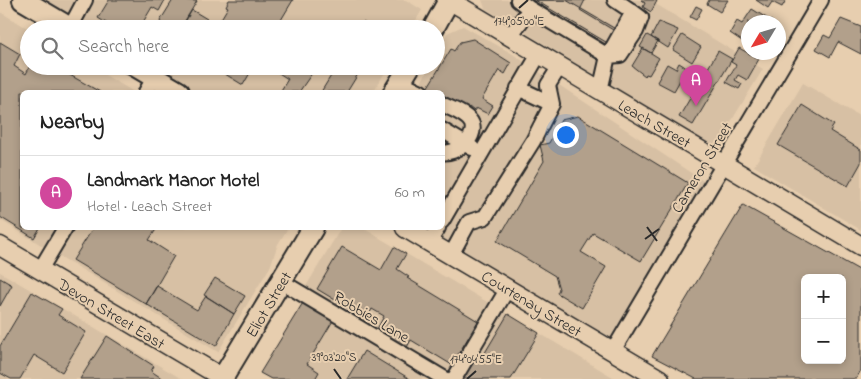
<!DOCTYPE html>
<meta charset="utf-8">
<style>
body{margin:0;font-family:"Indie Flower",sans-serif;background:#f6f6f6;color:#222}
.controls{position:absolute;right:15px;bottom:15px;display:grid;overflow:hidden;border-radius:8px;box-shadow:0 2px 8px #0003}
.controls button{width:45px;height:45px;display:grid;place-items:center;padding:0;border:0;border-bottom:1px solid #e0e0e0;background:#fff;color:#222;font:25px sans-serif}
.compass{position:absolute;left:741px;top:15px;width:45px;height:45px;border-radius:50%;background:#fff;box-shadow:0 2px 8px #0003;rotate:232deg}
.you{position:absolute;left:565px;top:134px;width:18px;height:18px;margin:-12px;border:4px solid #fff;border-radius:50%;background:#1a73e8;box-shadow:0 0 0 8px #1a73e833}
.badge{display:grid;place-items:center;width:32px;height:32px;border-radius:50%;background:#ea580c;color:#fff;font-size:16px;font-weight:700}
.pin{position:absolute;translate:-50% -41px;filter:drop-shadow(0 1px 2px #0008)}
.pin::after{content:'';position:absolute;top:26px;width:18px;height:15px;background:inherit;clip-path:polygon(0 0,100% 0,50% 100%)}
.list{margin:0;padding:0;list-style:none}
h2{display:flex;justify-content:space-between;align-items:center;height:65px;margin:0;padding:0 20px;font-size:21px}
h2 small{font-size:16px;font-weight:400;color:#767676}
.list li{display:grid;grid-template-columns:32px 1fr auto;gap:15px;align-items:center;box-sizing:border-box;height:75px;padding:0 20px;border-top:1px solid #e0e0e0}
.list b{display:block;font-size:19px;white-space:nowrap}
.list p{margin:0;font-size:16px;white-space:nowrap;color:#767676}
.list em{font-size:16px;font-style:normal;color:#767676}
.icon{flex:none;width:28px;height:28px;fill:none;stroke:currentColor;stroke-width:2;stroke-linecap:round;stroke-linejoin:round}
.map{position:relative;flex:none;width:861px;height:379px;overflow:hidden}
.search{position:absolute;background:#fff;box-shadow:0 2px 8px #0003;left:20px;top:20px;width:425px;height:55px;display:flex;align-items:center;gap:12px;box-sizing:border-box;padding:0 18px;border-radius:28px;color:#767676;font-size:19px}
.panel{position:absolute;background:#fff;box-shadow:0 2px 8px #0003;left:20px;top:90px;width:425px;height:140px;border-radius:8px}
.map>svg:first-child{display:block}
.built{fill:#d7c0a4}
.building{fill:#b2a08b;stroke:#2b2b2b;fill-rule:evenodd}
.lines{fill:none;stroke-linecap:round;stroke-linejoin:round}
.minor-casing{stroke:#2b2b2b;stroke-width:18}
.major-casing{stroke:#2b2b2b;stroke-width:21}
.highway-casing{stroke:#2b2b2b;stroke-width:24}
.minor{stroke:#e7ceaf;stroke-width:14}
.major{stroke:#e7ceaf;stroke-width:18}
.highway{stroke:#e7ceaf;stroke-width:20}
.ticks{fill:none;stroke:#2b2b2b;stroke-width:2}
.labels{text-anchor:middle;stroke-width:4;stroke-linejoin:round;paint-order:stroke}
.street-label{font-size:16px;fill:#2b2b2b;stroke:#e7ceaf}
.ticks-label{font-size:12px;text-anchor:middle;fill:#2b2b2b;stroke:#e7ceaf;stroke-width:4;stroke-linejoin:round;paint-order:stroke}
</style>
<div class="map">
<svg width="861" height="379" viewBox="0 0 861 379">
<rect width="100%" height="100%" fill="#e7ceaf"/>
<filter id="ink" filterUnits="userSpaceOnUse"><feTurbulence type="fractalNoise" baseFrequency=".02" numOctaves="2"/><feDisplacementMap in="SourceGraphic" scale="10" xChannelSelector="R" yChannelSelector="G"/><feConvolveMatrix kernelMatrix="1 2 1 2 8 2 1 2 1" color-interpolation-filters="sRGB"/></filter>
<g filter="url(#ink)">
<path class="built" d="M38,0H406L422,10L411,29H86Z
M482,0H649L763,69L715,148L485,8Z
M0,12L29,29V66H90L134,92H22V228H288L278,244L270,267L218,352L0,220Z
M463,26L511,53L706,183L612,340L424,228H442V92H416L430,66H436V54L447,33Z
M148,66H389L373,92H191Z
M803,83L861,117V230L754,166Z
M341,228H363L616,379H271L260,373L306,298L305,288Z
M0,272L182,379H0Z"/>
<path class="building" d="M109,0H165L159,11L152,7L139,29H116L98,18Z
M173,0L197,1L180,29H167L162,25L160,21Z
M229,0H293L278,25L285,29H215L228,7L226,6Z
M532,0H585L580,10L618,33L610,47Z
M535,0H566L619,31L611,45Z
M641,0H655L657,1L651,12L643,7L645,3Z
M709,0H728L720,12L707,4Z
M756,0H786L782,7L772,2L768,8Z
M696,6L702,9L696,20L690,17Z
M752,9L773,22H748V45L730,33L737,21L742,24Z
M192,10L207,19L202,29H181Z
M841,19L861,27V54L838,42L830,57L816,49L824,35L830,38Z
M363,22L374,29H359Z
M659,22L678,30L668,48L651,37Z
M647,35L658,41L651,53L640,47Z
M682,35L701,47L692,62L673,50Z
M473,39L511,63L505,74L499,70L482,99L493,106L488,114L476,108L474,111L469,107L465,114L442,100V92L426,90L451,49L454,51L460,42Z
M0,42L20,54L14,66L26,74L30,66H63L61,70L100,92H22V228H40L34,238L0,217Z
M643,48L659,58L649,75L646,74L645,76L632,66Z
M739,48L759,59L747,80L738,75L735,80L742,84L739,89L726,82L736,65L731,62Z
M718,51L732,59L693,125L679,117Z
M679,63L687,68L674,91L657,82L667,64L676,69Z
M212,66H254L243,85Z
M268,66H317L299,92H280L288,79Z
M337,66H363L347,92H321Z
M802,105L834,125L830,131L861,150V163L848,186L778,145Z
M578,116L688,183L641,261L593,233L581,252L606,267L582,308L557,293L559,289L555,276L497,241L544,161L540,145L549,143L561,120Z
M743,205L861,271V370L856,379H696L652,356ZM805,278H842V360H805Z
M93,228H157L149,240L174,256L146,304L73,260Z
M342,247L381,270L394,247L406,254L397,269L409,277L407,278L478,321L452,365L411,340L406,349L376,331L384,316L372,309L365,322L353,315L355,312L317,289Z
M0,278L12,285L0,306Z
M215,278L245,296L234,314L204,295Z
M157,286L197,310L206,296L234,314L216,346L146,304Z
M32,292L62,309L58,315L86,332L62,372L34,355L20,379H11L0,373V346Z
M304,301L334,319L307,364L319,372L315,379H271L260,373Z
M508,314L539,333L511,379H461L477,352L483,356Z
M107,336L154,366L151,371L163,379H80Z
M364,351L410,379H347Z"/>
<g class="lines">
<g class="minor-casing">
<path id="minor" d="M518,0L530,9
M70,28L85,0
M510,36L530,9L608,56L600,91
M608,56L633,12L615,0
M608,56L620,55L636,31L641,18L633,12
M401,82L421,92
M518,88L552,104
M146,92L154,78
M442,104C451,109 468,114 472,124C477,139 455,155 442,152
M442,130L472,148
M442,221L539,54
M429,242L438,228
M451,255L469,222L485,217L533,141L552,104L548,85L560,66
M40,270L65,228
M282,282L445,379
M613,351L821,0
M454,379L508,288"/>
</g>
<g class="major-casing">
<path id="major" d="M449,0L861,246
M405,228L660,379
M0,246L223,378"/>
</g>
<g class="highway-casing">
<path id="highway" d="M23,0L72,29
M433,29L449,0
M135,66L179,92
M394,92L410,66
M222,379L313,228"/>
</g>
<use href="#minor" class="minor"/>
<use href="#major" class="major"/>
<use href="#highway" class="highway"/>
</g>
</g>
<path class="ticks" d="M519,8L528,0M647,227L657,241M645,239L659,229M334,369L341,379M467,379L476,371"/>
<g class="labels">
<g class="street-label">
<text transform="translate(655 123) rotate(30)" y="6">Leach Street</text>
<text transform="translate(701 167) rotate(-59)" y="6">Cameron Street</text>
<text transform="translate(532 303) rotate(31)" y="6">Courtenay Street</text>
<text transform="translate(268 304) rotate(-59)" y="6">Eliot Street</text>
<text transform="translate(112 313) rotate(31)" y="6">Devon Street East</text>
<text transform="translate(372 316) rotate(31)" y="6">Robbies Lane</text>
</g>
</g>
<g class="ticks-label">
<text x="519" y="25">174°05'00"E</text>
<text x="334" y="361">39°03'20"S</text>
<text x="476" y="363">174°04'55"E</text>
</g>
</svg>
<div class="controls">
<button>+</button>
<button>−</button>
</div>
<svg class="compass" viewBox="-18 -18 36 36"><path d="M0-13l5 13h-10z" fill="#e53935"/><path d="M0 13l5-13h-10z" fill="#767676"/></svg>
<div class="you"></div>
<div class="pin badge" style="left:696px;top:106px;background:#d1479c">A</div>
<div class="search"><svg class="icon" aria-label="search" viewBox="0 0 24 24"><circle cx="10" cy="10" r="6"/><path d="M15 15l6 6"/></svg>Search here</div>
<section class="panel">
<h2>Nearby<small></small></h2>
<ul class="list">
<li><span class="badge" style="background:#d1479c">A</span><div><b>Landmark Manor Motel</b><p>Hotel · Leach Street</p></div><em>60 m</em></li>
</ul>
</section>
</div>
